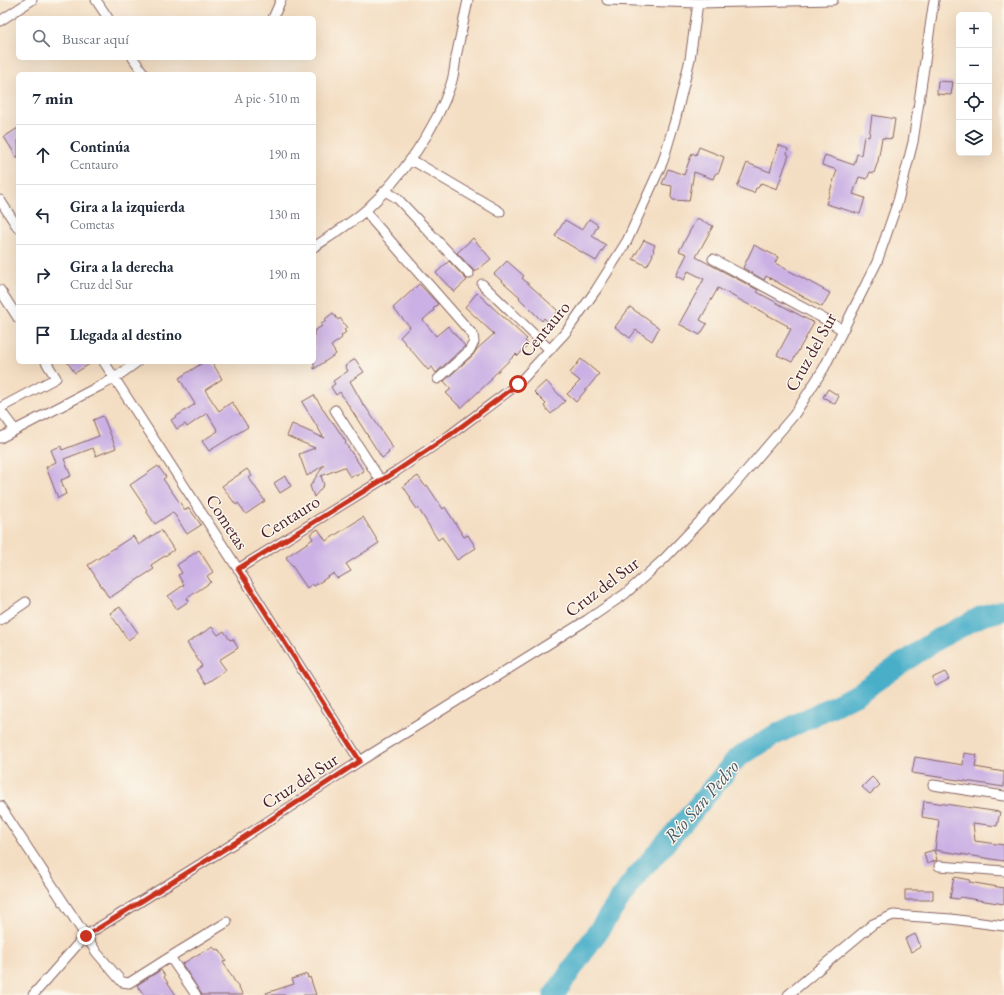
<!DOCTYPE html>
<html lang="es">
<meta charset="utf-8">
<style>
body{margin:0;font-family:"EB Garamond",serif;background:#f6f6f7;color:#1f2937}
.controls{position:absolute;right:12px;top:12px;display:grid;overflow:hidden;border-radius:6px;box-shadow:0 4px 16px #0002}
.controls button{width:36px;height:36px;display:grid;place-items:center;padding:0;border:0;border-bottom:1px solid #e0e1e3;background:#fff;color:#1f2937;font:20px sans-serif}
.stop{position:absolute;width:12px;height:12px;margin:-9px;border:3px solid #c8321e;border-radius:50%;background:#fff}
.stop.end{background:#c8321e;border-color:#fff;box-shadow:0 1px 4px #0008}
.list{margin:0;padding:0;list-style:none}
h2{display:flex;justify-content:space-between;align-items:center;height:52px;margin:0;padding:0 16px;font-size:17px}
h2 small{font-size:13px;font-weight:400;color:#747a83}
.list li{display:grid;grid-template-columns:26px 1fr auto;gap:12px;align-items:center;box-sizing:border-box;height:60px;padding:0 16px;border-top:1px solid #e0e1e3}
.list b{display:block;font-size:15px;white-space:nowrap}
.list p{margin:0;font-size:13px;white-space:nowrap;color:#747a83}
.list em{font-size:13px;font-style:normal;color:#747a83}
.icon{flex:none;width:22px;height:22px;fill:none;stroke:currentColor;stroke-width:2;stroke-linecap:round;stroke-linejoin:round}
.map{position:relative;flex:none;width:1004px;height:995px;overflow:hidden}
.search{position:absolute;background:#fff;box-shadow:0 4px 16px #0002;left:16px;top:16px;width:300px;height:44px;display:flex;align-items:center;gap:10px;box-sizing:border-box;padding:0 14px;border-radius:6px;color:#747a83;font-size:15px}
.panel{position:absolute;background:#fff;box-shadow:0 4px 16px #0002;left:16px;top:72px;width:300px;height:292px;border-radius:6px}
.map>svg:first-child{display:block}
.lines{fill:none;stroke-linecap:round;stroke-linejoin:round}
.river{stroke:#4aafc9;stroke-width:21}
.building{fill:#cab0e4}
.street-casing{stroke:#866260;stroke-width:11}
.street{stroke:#fff;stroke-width:9}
.route{stroke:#c8321e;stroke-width:5}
.labels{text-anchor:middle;stroke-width:3;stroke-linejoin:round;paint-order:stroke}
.street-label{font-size:18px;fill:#4a1f2b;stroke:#fbf7ec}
.water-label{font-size:19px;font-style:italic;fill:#4a596a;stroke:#fbf7ec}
</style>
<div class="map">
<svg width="1004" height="995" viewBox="0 0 1004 995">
<rect width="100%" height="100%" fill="#fbf7ec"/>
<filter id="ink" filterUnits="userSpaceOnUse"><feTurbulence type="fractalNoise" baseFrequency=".025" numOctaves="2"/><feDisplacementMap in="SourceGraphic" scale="8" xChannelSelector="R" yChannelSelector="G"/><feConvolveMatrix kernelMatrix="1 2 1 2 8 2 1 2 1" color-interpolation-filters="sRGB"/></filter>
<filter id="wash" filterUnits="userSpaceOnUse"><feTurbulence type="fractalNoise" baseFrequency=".012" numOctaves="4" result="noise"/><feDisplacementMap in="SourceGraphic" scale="16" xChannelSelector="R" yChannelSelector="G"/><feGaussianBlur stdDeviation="0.9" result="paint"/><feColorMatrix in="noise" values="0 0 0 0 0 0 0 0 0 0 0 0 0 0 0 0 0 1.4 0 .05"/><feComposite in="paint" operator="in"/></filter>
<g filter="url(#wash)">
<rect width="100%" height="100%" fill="#f4dec3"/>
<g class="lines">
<path class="river" d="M554,995L634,879L690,815L737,758L773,736L857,694L936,640L982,616L1004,610"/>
</g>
<g id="blocks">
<path class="building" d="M938,81L953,82L951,95L937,94Z
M872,115L895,119L892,139L882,138L878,161L874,173L870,172L867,179L859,177L853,194L865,198L860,214L826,204L837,170L822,165L825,155L854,165L857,154L861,155L864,136L869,137Z
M18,128V159L4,137Z
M778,145L788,149L787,154L789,155L777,189L761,183L758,188H756L754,193L737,187L747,163L770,172Z
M699,147L724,157L719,172L715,174L713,179L694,172L689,201L673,200L671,197L672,186L662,184L668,169L684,175L692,153L696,155Z
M697,218L713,226L696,257L758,290L757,292L814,323L792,362L777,355L791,329L787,327L788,326L718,288L700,320L707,324L700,335L679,324L704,279L688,271L684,280L676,276L687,254L679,251Z
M589,219L598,225L592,236L606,245L596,261L555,236L565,220L582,230Z
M473,238L491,259L475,272L457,253Z
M644,240L655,245L653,249L654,251L652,254L653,255L647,266L633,259Z
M754,245L778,257L775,263L830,293L822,307L766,276L764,280L743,268Z
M449,261L467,280L454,292L436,273Z
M507,261L524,276L522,278L558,311L548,322L544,318L542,321L519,298L520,297L494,274Z
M419,284L438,304L433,309L434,310L423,320L436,336L448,326L465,346L436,373L432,367L428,370L400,337L410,327L393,308Z
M477,293L527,339L525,341L528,344L518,356L516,354L491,378L492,379L461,408L446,393L451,389L444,381L473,355L477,349L494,334L465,307Z
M630,307L659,328L652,341L636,330L630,338L615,327Z
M333,313L338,320L340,318L347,328L344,330L346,332L341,336L342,338L331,346L336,354L314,369V331L322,326L321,324L326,321L325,319Z
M355,359L364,372L350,381L364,406H365L393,448L388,451L389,453L382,458L340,392L336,395L331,387L335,384L333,381L348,371L345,366Z
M581,359L599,374L576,402L567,394L580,381L570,373Z
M67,362H93L75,373Z
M204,362H212L222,379L205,390L219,411L232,402L248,427L209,451L202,441L218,431L207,413L187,427L185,424L177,429L171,420L195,404L179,378Z
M546,381L565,401L551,414L544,406L546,404L534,392Z
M828,389L839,396L835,404L823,397Z
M314,395L332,423L333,422L346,442L345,443L364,471L356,476L355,474L350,477L344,467L321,476L324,485L314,497L310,486L324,465L307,476L299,454L315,448L287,436L292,424L324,438L302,402Z
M103,416L116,448L96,456L93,448L64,459L71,476L61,480L66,494L58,498L46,467L56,462L51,450L61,446L62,450L99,436L93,420Z
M158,466L166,477L163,479L185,510L189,508L201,525L187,534L173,512L155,524L146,511L147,510L130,485Z
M247,469L252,476L249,478L265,501L246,514L238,503L236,505L222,486Z
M285,476L291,486L280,493L274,483Z
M418,476L425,486L427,485L443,509L445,507L464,537L468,535L476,548L457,560L442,537L438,540L418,508L417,509L410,499L411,498L403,486Z
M363,517L379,543L346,564L351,571L337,579L334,573L314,586L312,584L307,588L286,557L313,539L310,534L318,529L326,541Z
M161,530L174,550L151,565L154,569L109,598L88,565L133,536L139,545Z
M199,550L213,572L207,576L211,582L187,598L189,601L177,609L168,596L184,585L178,575L182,573L177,565Z
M120,607L138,633L128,640L110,613Z
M212,627L218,635L224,631L230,640L233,639L238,648L219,660L226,670L205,684L196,670L202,666L187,643Z
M945,672L949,679L936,686L932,678Z
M964,753L977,755L975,767L1004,772V787L912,773L915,757L963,765Z
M872,777L880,785L870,794L862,787Z
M924,801L1000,812L997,826L973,823L975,841L1004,845V861L935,850L939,820L922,817Z
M934,850L937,860L927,864L924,853Z
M954,877L970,880L969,882L1004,888V904L966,898L961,897L959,899L950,898Z
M905,890H933V900H905Z
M915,934L921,947L911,952L905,939Z
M213,947L216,950L219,949L226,961L223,962L243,995H202L182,964L207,949L208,950Z
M161,970L165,976L164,977L176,995H144L137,985Z
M307,974L308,978L310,977L316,995H267L266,993L294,984L292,979Z"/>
</g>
</g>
<g filter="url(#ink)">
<use href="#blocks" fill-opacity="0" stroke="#866260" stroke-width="1"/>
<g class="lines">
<g class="street-casing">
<path id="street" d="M96,0L108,18
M607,0L698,3L833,0
M273,18L281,0
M0,21L32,0
M133,58L144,74
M409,161L417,163L500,212
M385,191L397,198L469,274
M0,200L18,228
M366,210L373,221L473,335L474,342L469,351L438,379
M314,247C332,235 350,224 366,210C401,178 436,129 451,84C454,75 455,66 456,57C460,38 464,19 468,0
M713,259L826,320L843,330
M482,284L550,350
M0,290L18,318
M104,362L238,569L360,761
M0,408L56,378L46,362
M0,410L15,430
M335,410L381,481
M0,438L115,378L137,362
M238,569L395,472L450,435L518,384L566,332L596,290L627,241L663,161L676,117L690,59L698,3
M0,620L26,602
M933,785L1004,796
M0,806L97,953L122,982L129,983L170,957L196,995
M939,866L1004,871
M170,957L227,922
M33,995L85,936L244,837L360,761L587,620L625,594L664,559L729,491L794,415L824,368L877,262L898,201L913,142L934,0
M788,995L873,924L893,915L951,919L1004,926"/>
</g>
<use href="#street" class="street"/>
</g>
</g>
<g class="lines" filter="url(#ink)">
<path class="route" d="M86,936L244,837L360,761L238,569L395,472L450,435L518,384"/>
</g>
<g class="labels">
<g class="street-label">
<text transform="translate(545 329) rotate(-50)" y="6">Centauro</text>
<text transform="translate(811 352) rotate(-61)" y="6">Cruz del Sur</text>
<text transform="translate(290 517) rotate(-32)" y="6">Centauro</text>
<text transform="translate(227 522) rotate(57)" y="6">Cometas</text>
<text transform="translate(602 587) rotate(-37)" y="6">Cruz del Sur</text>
<text transform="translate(300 781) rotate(-33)" y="6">Cruz del Sur</text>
</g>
<g class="water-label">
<text transform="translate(701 801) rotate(-49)" y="7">Río San Pedro</text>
</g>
</g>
</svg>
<div class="controls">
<button>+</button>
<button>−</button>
<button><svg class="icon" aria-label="locate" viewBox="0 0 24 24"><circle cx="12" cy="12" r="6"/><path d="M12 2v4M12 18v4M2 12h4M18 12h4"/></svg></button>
<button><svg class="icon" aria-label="layers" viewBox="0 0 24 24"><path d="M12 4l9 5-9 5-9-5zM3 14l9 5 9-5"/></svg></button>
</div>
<div class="stop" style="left:518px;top:384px"></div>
<div class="stop end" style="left:86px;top:936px"></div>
<div class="search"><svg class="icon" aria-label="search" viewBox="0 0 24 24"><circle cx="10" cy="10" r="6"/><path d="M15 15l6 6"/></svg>Buscar aquí</div>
<section class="panel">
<h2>7 min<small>A pie · 510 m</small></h2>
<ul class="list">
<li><svg class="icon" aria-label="ahead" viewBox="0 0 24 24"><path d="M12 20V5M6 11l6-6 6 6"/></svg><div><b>Continúa</b><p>Centauro</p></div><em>190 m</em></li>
<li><svg class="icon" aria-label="left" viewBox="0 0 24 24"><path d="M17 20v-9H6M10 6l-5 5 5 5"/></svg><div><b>Gira a la izquierda</b><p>Cometas</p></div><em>130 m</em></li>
<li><svg class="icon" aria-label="right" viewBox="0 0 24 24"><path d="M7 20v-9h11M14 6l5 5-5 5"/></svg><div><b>Gira a la derecha</b><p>Cruz del Sur</p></div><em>190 m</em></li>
<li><svg class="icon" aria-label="arrive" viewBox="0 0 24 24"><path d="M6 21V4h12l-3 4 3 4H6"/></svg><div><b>Llegada al destino</b></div></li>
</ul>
</section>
</div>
